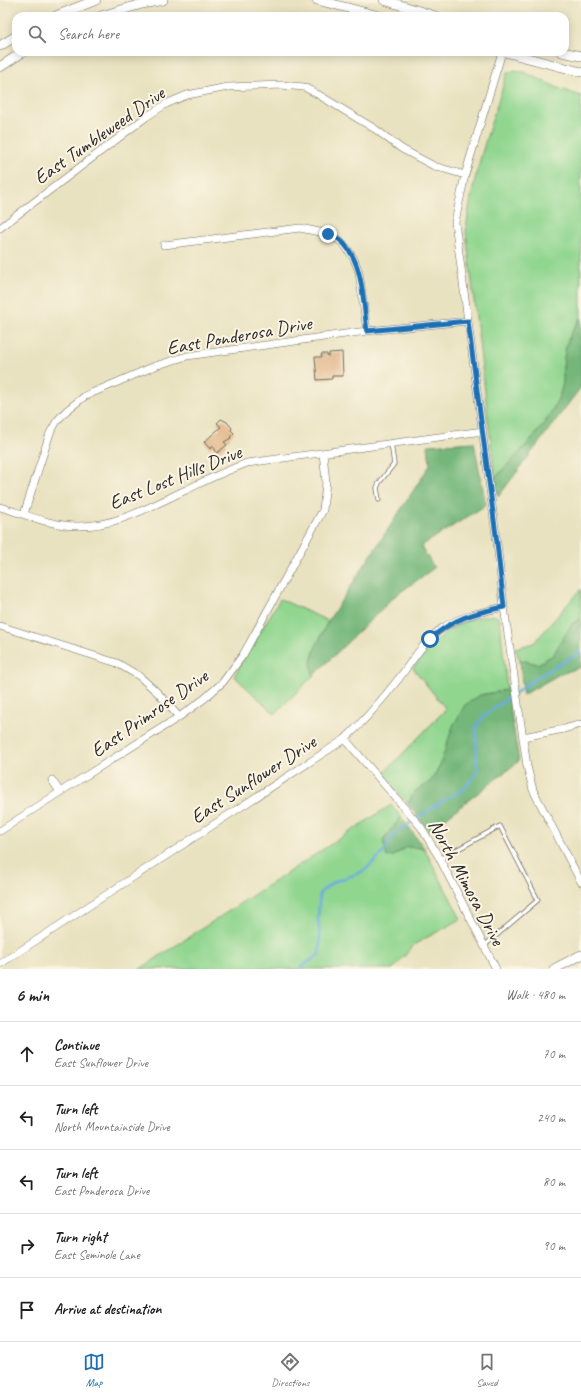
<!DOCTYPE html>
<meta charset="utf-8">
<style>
body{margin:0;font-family:Caveat,sans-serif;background:#f6f6f6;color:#202124}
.stop{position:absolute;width:12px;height:12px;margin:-9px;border:3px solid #1f6fb2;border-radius:50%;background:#fff}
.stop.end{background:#1f6fb2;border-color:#fff;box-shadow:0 1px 4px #0008}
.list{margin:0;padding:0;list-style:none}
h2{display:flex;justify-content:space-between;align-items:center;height:52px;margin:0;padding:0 16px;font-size:17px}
h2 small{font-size:13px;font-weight:400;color:#757577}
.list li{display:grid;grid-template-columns:26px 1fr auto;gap:12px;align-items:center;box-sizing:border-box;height:64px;padding:0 16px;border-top:1px solid #e0e0e0}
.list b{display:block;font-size:15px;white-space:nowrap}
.list p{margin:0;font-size:13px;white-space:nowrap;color:#757577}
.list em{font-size:13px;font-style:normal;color:#757577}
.icon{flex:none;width:22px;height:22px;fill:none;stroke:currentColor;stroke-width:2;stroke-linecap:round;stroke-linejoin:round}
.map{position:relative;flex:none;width:581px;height:969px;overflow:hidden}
.search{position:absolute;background:#fff;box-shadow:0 2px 10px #0003;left:12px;right:12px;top:12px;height:44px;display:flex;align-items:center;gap:10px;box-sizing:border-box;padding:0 14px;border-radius:12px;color:#757577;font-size:15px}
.sheet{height:372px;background:#fff}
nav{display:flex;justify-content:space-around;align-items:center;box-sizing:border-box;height:56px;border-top:1px solid #e0e0e0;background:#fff;font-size:11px;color:#757577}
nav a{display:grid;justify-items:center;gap:2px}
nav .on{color:#1f6fb2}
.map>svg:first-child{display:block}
.green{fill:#90d68f;stroke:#5e805d}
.forest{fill:#74b77a;stroke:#507152}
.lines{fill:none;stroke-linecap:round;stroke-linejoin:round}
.stream{stroke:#6cacdf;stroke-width:2.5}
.building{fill:#dfaf7f}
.service-casing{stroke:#6e6b5f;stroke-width:5}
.minor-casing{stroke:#6e6b5f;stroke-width:8}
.tertiary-casing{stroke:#6e6b5f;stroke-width:10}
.service{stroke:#fff;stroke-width:3.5}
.minor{stroke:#fff;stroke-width:7}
.tertiary{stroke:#fff;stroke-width:9}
.route{stroke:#1f6fb2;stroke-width:5}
.labels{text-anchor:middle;stroke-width:4;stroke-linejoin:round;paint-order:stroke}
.street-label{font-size:20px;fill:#2b2b2b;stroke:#fcf5e5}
</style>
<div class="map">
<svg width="581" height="969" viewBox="0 0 581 969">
<rect width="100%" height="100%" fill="#fcf5e5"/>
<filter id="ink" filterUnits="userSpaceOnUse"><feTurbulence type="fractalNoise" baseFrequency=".025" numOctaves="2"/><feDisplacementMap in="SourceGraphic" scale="8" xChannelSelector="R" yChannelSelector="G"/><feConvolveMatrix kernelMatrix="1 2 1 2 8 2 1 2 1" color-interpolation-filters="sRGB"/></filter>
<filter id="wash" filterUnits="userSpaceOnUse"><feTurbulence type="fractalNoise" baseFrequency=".012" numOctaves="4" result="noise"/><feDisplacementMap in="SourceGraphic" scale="16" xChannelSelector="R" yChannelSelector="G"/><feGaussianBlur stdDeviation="0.9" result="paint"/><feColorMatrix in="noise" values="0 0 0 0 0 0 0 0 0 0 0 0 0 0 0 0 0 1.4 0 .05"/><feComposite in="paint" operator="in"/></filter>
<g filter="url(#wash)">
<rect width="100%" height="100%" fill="#e9e2c0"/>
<path class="green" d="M515,70L524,72L558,88L581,96V318C567,337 565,346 563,369C563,375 564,382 562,387C553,422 519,452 495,478L466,232C471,178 491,125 507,73Z
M581,589V618L572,624L553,655L538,664L520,660L515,648L534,643Z
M280,599L328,621L315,649L311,662L313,676L275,714L234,676Z
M492,615L496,616L500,620L507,690L480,695L453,726L439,768L430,782L414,792L408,804L382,775L446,709L413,668C438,638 452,620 492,615Z
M391,805L401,817L383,840L393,856L407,847L424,848L461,919L415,944L393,969H140Z"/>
<path class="forest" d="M581,318V387L498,497L495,478C519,452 553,422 562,387C564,382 563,375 563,369C565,346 567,337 581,318Z
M474,442L486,505L421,546L434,568L395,596L313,676L311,662L315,649L328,621L430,465L428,445Z
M581,618V667L558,675L523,695L520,660L538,664L553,655L572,624Z
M507,690L519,761L429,831L408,804L414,792L430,782L439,768L453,726L465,705L480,695Z
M401,817L424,848L407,847L393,856L387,857L383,840Z"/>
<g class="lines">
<path class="stream" d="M298,969L319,955L320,942L318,917L320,893L333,882L354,875L365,870L385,851L392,837L404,827L440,803L465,788L477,772L476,727L486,714L539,676L581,652"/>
</g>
<g id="blocks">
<path class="building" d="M342,352L343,376H332V379L317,380L315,357H322L321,354H327V356H329V353Z
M221,419L227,422L232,428L231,430L234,433L230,437L231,438L224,442L227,445L217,453L213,446L210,449L204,442L221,427L217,423Z"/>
</g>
</g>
<g filter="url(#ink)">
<use href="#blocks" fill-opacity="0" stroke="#6e6b5f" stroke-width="1"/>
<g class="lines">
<g class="service-casing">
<path id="service" d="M379,500L377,488L379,483L394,464L391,443
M440,859L500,826L538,900L484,946"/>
</g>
<g class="minor-casing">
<path id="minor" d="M502,52L465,175L455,222L497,543L504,607L527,766L533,790L581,882
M0,228L146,117L166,104L187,95L228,87L281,85L304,87L319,95L375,129L402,149L434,166L465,175
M164,245L300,228L329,234L339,240L346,247L354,259L359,272L367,331
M0,507C24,514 52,526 77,526C116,527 151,506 186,490C206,480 226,471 247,463L483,431
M24,514L50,433L57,421L66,411L85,396L155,366L187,356L367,331L468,321
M0,626L117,663L139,676L158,693L179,717
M523,737L564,729L581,724
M345,739L421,827L440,859L496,969
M52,780L60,792
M0,831L60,792L179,717L204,699L223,682L243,655L323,510L326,482L323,453
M0,964L345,739C365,720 383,699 400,677C412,661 424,641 441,629C460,616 482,612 504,607"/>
</g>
<g class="tertiary-casing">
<path id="tertiary" d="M317,0L379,16
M384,0L435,16
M56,16L96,0
M101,16L142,4L163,0
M0,46L16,36
M505,52L581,72
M562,52L581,56
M0,67L23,52
M554,969L581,955"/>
</g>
<use href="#service" class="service"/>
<use href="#minor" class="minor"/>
<use href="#tertiary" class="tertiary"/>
</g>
</g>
<g class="lines" filter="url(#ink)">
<path class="route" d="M328,234C332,236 337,237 340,240C364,260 363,302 367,331L468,321L497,543L504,607C474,613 454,618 430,639"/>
</g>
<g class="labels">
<g class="street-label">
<text transform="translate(99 135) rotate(-35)" y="7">East Tumbleweed Drive</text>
<text transform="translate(239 335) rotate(-10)" y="7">East Ponderosa Drive</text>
<text transform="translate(175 477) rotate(-22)" y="7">East Lost Hills Drive</text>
<text transform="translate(149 713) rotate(-35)" y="7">East Primrose Drive</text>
<text transform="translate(253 779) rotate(-33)" y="7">East Sunflower Drive</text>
<text transform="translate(467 882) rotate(62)" y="7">North Mimosa Drive</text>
</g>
</g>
</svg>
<div class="stop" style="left:430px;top:639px"></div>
<div class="stop end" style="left:328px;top:234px"></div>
<div class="search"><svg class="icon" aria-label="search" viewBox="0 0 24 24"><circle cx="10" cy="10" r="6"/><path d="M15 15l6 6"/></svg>Search here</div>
</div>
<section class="sheet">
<h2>6 min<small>Walk · 480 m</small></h2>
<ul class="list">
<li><svg class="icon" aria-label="ahead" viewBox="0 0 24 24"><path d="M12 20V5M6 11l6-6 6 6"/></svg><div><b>Continue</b><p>East Sunflower Drive</p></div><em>70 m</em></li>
<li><svg class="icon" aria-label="left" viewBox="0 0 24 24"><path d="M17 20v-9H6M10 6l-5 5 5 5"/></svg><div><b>Turn left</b><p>North Mountainside Drive</p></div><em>240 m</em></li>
<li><svg class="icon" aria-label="left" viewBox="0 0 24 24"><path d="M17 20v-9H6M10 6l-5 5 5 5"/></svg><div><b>Turn left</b><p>East Ponderosa Drive</p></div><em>80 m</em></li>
<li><svg class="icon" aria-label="right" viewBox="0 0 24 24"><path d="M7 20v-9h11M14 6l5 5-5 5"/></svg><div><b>Turn right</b><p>East Seminole Lane</p></div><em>90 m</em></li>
<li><svg class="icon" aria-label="arrive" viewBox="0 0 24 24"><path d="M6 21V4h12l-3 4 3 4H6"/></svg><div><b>Arrive at destination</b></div></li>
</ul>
</section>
<nav>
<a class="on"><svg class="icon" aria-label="map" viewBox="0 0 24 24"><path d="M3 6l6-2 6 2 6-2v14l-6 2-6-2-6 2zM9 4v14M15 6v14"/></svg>Map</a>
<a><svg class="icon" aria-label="directions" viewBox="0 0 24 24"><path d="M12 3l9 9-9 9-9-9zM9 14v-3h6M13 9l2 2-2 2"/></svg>Directions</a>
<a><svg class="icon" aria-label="saved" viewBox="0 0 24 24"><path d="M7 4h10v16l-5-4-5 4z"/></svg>Saved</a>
</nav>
